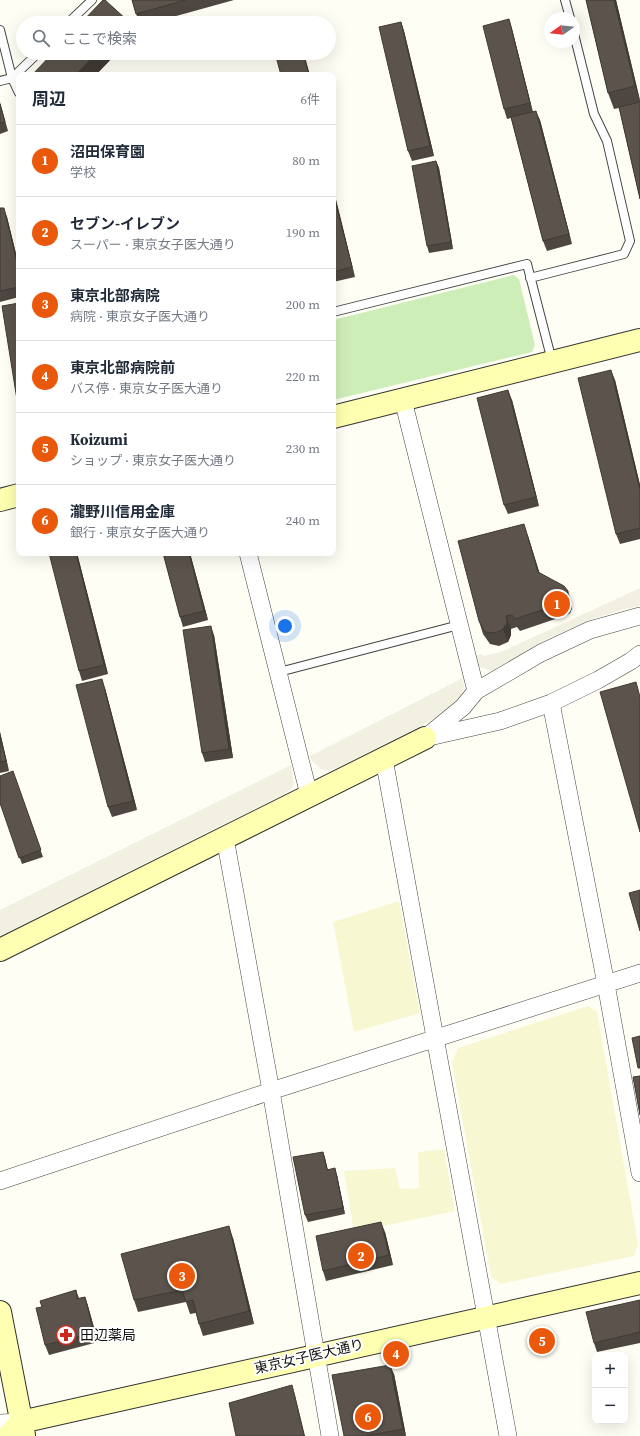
<!DOCTYPE html>
<html lang="ja">
<meta charset="utf-8">
<style>
body{margin:0;font-family:"Source Serif 4","Noto Sans JP",serif;background:#f6f6f7;color:#1f2937}
.controls{position:absolute;right:12px;bottom:12px;display:grid;overflow:hidden;border-radius:8px;box-shadow:0 4px 16px #0002}
.controls button{width:36px;height:36px;display:grid;place-items:center;padding:0;border:0;border-bottom:1px solid #e0e1e3;background:#fff;color:#1f2937;font:20px sans-serif}
.compass{position:absolute;left:544px;top:12px;width:36px;height:36px;border-radius:50%;background:#fff;box-shadow:0 4px 16px #0002;rotate:256deg}
.you{position:absolute;left:285px;top:626px;width:14px;height:14px;margin:-10px;border:3px solid #fff;border-radius:50%;background:#1a73e8;box-shadow:0 0 0 6px #1a73e833}
.badge{display:grid;place-items:center;width:26px;height:26px;border-radius:50%;background:#ea580c;color:#fff;font-size:13px;font-weight:700}
.pin{position:absolute;translate:-50% -50%;border:2px solid #fff;box-shadow:0 1px 4px #0006}
.list{margin:0;padding:0;list-style:none}
h2{display:flex;justify-content:space-between;align-items:center;height:52px;margin:0;padding:0 16px;font-size:17px}
h2 small{font-size:13px;font-weight:400;color:#747a83}
.list li{display:grid;grid-template-columns:26px 1fr auto;gap:12px;align-items:center;box-sizing:border-box;height:72px;padding:0 16px;border-top:1px solid #e0e1e3}
.list b{display:block;font-size:15px;white-space:nowrap}
.list p{margin:0;font-size:13px;white-space:nowrap;color:#747a83}
.list em{font-size:13px;font-style:normal;color:#747a83}
.icon{flex:none;width:22px;height:22px;fill:none;stroke:currentColor;stroke-width:2;stroke-linecap:round;stroke-linejoin:round}
.map{position:relative;flex:none;width:640px;height:1436px;overflow:hidden}
.search{position:absolute;background:#fff;box-shadow:0 4px 16px #0002;left:16px;top:16px;width:320px;height:44px;display:flex;align-items:center;gap:10px;box-sizing:border-box;padding:0 14px;border-radius:22px;color:#747a83;font-size:15px}
.panel{position:absolute;background:#fff;box-shadow:0 4px 16px #0002;left:16px;top:72px;width:320px;height:484px;border-radius:8px}
.map>svg:first-child{display:block}
.farmland{fill:#f7f8d1}
.green{fill:#ceeeb9}
.plaza{fill:#f2f0e1}
.lines{fill:none;stroke-linecap:round;stroke-linejoin:round}
.lane-casing{stroke:#444;stroke-width:10}
.street-casing{stroke:#444;stroke-width:18}
.secondary-casing{stroke:#333;stroke-width:24}
.lane{stroke:#fff;stroke-width:8}
.street{stroke:#fff;stroke-width:17}
.secondary{stroke:#feffb0;stroke-width:22}
.wall{fill:#4e4741}
.shaded-wall{fill:#403a35}
.building{fill:#5b534c;stroke:#403a35}
.labels{text-anchor:middle;stroke-width:4;stroke-linejoin:round;paint-order:stroke}
.poi-label{font-size:14px;fill:#111;stroke:#fff;text-anchor:start}
.street-label{font-size:14px;fill:#111;stroke:#fff}
</style>
<div class="map">
<svg width="640" height="1436" viewBox="0 0 640 1436">
<rect width="100%" height="100%" fill="#fffef5"/>
<path class="farmland" d="M399,901L420,1013L354,1032L333,922Z
M588,1006L597,1012L638,1244L634,1256L500,1284L491,1276L452,1062L458,1048Z
M444,1149L455,1211L354,1232L344,1171L395,1168L400,1189L419,1188L418,1152Z"/>
<path class="green" d="M514,275L519,279L535,345L532,352L333,400V320Z"/>
<path class="plaza" d="M640,588V606L625,609L592,619L551,637L492,671L478,666L474,656L481,654L484,656L501,652Z
M463,678L464,687L460,700L449,710L418,728L336,768L327,771L321,769L312,761L310,756Z
M291,765L294,785L289,791L284,794L0,936V910Z"/>
<g class="lines">
<g class="lane-casing">
<path id="lane" d="M565,0L570,18
M68,23L92,0
M0,30L12,78L19,93
M0,81L12,78L38,53
M530,278L624,254L630,241L607,141L594,114L574,34
M333,312L527,264L552,361
M279,672L459,625"/>
</g>
<g class="street-casing">
<path id="street" d="M403,400L476,691
M248,553L309,795
M640,616L590,630L541,653L476,691L463,707L425,738L500,721L551,703L598,680L631,661L640,654
M551,703L606,984L640,1173
M384,759L508,1436
M225,838L271,1091L330,1436
M0,1181L271,1091L640,973
M0,1423L21,1422"/>
</g>
<g class="secondary-casing">
<path id="secondary" d="M333,417L640,340
M0,500L19,495
M0,950L425,738
M0,1312L24,1435
M8,1436L21,1422L640,1283"/>
</g>
<use href="#lane" class="lane"/>
<use href="#street" class="street"/>
<use href="#secondary" class="secondary"/>
</g>
<path class="wall" d="M132,0H234L151,23H139Z
M586,0H616L640,100V199L619,108L614,109L608,93Z
M509,19L512,29L533,112L540,120L572,244L547,251L543,241L511,118L507,119L504,109Z
M401,22L404,31L434,156L412,161L408,151Z
M0,102L8,131L0,134Z
M436,161L439,168L453,249L429,253L427,246Z
M333,171L336,181L333,182Z
M333,189L355,277L333,282Z
M0,208L7,217L19,266V297L0,302Z
M615,380L640,485V539L620,544L616,534Z
M512,400L539,506L508,514L504,505Z
M528,536L539,572L572,603V608L570,613L567,615L520,631L517,627L511,629V635L508,642L499,646L490,644L483,634L479,621Z
M77,553L108,674L82,681L79,671Z
M163,553H190L208,620L183,627L180,617Z
M214,635L233,758L205,762L202,753Z
M105,688L137,810L112,817L108,807Z
M0,732L9,771L0,773Z
M13,771L43,857L22,864L0,803Z
M323,1152L325,1158L328,1170L337,1175L345,1214L308,1222L305,1215Z
M385,1232L393,1265L326,1281L323,1271Z
M233,1238L254,1324L203,1336L199,1324L196,1313L190,1314L186,1302L138,1312L134,1300Z
M76,1290L79,1298L85,1297L88,1306L98,1342L49,1355L45,1345L42,1307Z
M640,1300V1343L597,1352L594,1343Z
M394,1374L406,1436H344Z"/>
<path class="shaded-wall" d="M614,0H616L640,101L635,86Z
M509,19L512,29L533,113L530,103Z
M401,22L404,31L434,156L430,146Z
M96,53H117L96,75H75Z
M303,53H304L305,57L310,75H309Z
M536,111L540,120L572,244L569,234Z
M436,161L439,168L453,249L451,242Z
M333,189L334,191L355,277L352,267L333,192Z
M4,208L7,217L19,266V271Z
M611,370L615,380L640,485V490Z
M508,390L512,400L539,506L536,497Z
M524,524L528,536L543,584L538,572Z
M76,553H77L108,674L104,665Z
M189,553H190L208,620L204,611Z
M568,591L572,603V608L570,613L567,615L563,603Z
M506,616L511,629V635L508,642L503,629Z
M211,626L214,635L233,758L229,749Z
M102,679L105,688L137,810L133,801Z
M0,732L9,771L6,761L0,737Z
M323,1152L325,1158L329,1177L327,1170Z
M335,1168L337,1175L345,1214L343,1208Z
M381,1222L385,1232L393,1265L389,1255Z
M229,1226L233,1238L254,1324L249,1311Z
M85,1297L88,1306L98,1342L94,1333Z
M390,1365L394,1374L406,1436L403,1429Z
M292,1385L295,1395L305,1436H304Z"/>
<path class="building" d="M103,0H105L127,20L125,23H81Z
M132,0H186L136,14Z
M586,0H614L635,86L608,93Z
M509,19L530,103L504,109L483,26Z
M401,22L430,146L408,151L379,27Z
M53,53H96L75,75H32Z
M275,53H303L309,75H281Z
M640,102V199L619,107Z
M0,104L5,122L0,123Z
M536,111L569,234L543,241L511,117Z
M436,161L451,242L427,246L412,166Z
M333,192L352,267L333,272Z
M0,208H4L19,271V287L0,291Z
M19,303V412L2,306Z
M611,370L640,490V528L616,534L578,378Z
M508,390L536,497L504,505L477,398Z
M524,524L538,572L564,586L568,591L567,596L565,601L563,603L515,619L512,615L506,616L507,623L503,629L495,633L485,632L479,621L458,541Z
M49,553H76L104,665L79,671Z
M163,553H189L204,611L180,617Z
M211,626L229,749L202,753L183,630Z
M102,679L133,801L108,807L76,685Z
M636,682L640,697V832L600,692Z
M0,737L6,761L0,762Z
M13,771L41,850L19,858L0,803V776Z
M640,890V931L629,893Z
M640,1036V1068H638L632,1038Z
M640,1076V1115L633,1077Z
M323,1152L327,1170L335,1168L343,1208L305,1215L293,1157Z
M381,1222L389,1255L323,1271L316,1236Z
M229,1226L249,1311L199,1324L193,1300L186,1302L182,1290L134,1300L121,1254Z
M76,1290L77,1299L85,1297L94,1333L45,1345L36,1308L42,1307L40,1301Z
M640,1300V1332L594,1343L586,1312Z
M390,1365L403,1429L365,1436H344L332,1375Z
M292,1385L304,1436H236L229,1403Z"/>
<defs>
<g id="pharmacy-ring" transform="scale(1)"><circle r="9.5" fill="#fff" stroke="#cf291b" stroke-width="1.5"/><path d="M-2-6h4v4h4v4h-4v4h-4v-4h-4v-4h4Z" fill="#cf291b"/></g>
</defs>
<g fill-rule="evenodd">
<use href="#pharmacy-ring" x="66" y="1335"/>
</g>
<g class="labels">
<g class="poi-label">
<text x="80" y="1340">田辺薬局</text>
</g>
<g class="street-label">
<text transform="translate(309 1356) rotate(-13)" y="5">東京女子医大通り</text>
</g>
</g>
</svg>
<div class="controls">
<button>+</button>
<button>−</button>
</div>
<svg class="compass" viewBox="-18 -18 36 36"><path d="M0-13l5 13h-10z" fill="#e53935"/><path d="M0 13l5-13h-10z" fill="#747a83"/></svg>
<div class="you"></div>
<div class="pin badge" style="left:557px;top:604px">1</div>
<div class="pin badge" style="left:361px;top:1256px">2</div>
<div class="pin badge" style="left:182px;top:1276px">3</div>
<div class="pin badge" style="left:396px;top:1354px">4</div>
<div class="pin badge" style="left:542px;top:1341px">5</div>
<div class="pin badge" style="left:368px;top:1417px">6</div>
<div class="search"><svg class="icon" aria-label="search" viewBox="0 0 24 24"><circle cx="10" cy="10" r="6"/><path d="M15 15l6 6"/></svg>ここで検索</div>
<section class="panel">
<h2>周辺<small>6件</small></h2>
<ul class="list">
<li><span class="badge">1</span><div><b>沼田保育園</b><p>学校</p></div><em>80 m</em></li>
<li><span class="badge">2</span><div><b>セブン-イレブン</b><p>スーパー · 東京女子医大通り</p></div><em>190 m</em></li>
<li><span class="badge">3</span><div><b>東京北部病院</b><p>病院 · 東京女子医大通り</p></div><em>200 m</em></li>
<li><span class="badge">4</span><div><b>東京北部病院前</b><p>バス停 · 東京女子医大通り</p></div><em>220 m</em></li>
<li><span class="badge">5</span><div><b>Koizumi</b><p>ショップ · 東京女子医大通り</p></div><em>230 m</em></li>
<li><span class="badge">6</span><div><b>瀧野川信用金庫</b><p>銀行 · 東京女子医大通り</p></div><em>240 m</em></li>
</ul>
</section>
</div>
